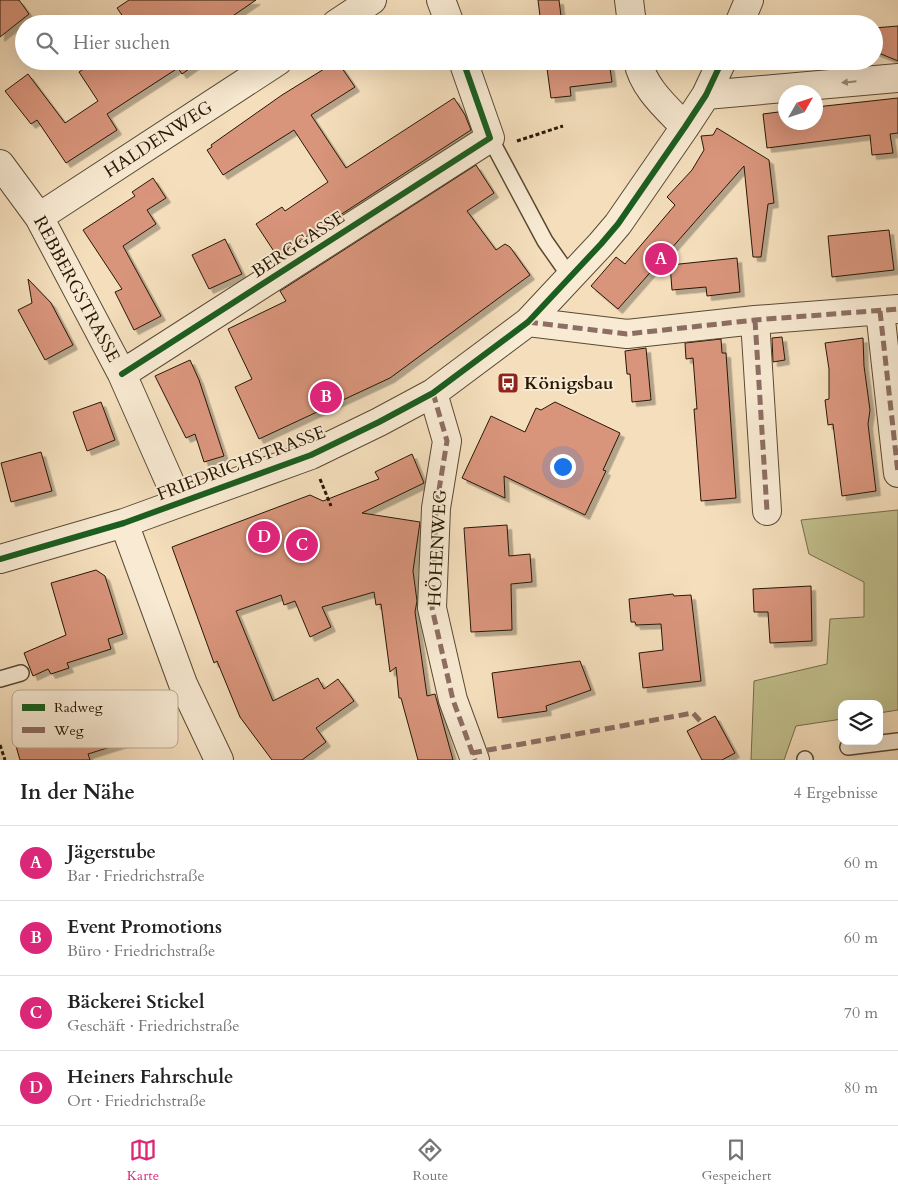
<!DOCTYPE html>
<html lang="de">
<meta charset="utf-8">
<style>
body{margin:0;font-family:Cardo,serif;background:#f6f6f6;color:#222}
.controls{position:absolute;right:15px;bottom:15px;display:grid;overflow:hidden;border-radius:10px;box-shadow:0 5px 20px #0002}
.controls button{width:45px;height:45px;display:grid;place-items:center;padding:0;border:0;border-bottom:1px solid #e0e0e0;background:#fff;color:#222;font:25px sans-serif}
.compass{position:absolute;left:778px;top:85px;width:45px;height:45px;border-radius:50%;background:#fff;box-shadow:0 5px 20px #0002;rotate:51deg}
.you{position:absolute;left:562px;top:466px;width:18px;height:18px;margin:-12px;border:4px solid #fff;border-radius:50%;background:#1a73e8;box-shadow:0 0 0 8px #1a73e833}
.badge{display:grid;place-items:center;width:32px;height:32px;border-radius:50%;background:#db2777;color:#fff;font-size:16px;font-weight:700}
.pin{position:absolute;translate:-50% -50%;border:2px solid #fff;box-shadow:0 1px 5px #0006}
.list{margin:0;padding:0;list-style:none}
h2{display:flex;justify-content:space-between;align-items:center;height:65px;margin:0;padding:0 20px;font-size:21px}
h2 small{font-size:16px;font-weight:400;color:#767676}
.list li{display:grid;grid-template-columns:32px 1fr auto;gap:15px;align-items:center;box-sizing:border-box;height:75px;padding:0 20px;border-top:1px solid #e0e0e0}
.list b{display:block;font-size:19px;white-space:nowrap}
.list p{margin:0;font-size:16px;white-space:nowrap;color:#767676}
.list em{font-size:16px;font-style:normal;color:#767676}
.icon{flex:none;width:28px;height:28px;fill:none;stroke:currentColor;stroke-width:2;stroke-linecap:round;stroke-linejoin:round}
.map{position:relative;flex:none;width:898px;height:760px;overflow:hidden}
.search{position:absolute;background:#fff;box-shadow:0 5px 20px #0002;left:15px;right:15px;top:15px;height:55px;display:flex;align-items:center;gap:12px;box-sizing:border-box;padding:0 18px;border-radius:28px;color:#767676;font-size:19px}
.sheet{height:365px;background:#fff}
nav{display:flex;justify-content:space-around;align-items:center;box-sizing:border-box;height:70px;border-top:1px solid #e0e0e0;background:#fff;font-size:14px;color:#767676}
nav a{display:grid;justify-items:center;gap:2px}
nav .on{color:#db2777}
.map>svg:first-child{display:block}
.green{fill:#c1c08d;stroke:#746c49}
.building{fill:#d9957b;stroke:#271805;filter:url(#shadow)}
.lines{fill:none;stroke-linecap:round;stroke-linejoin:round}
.lane-casing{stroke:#5a4a33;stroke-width:18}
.street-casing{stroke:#5a4a33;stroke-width:30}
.path{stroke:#271805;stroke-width:3;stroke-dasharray:4 2.5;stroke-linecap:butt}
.lane{stroke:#f8ead3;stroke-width:15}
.street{stroke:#f8ead3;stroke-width:28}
.quiet{stroke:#8d6e63;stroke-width:5;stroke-dasharray:10 5;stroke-linecap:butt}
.cycleway-casing{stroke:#f8ead3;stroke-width:9}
.cycleway{stroke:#1b5e20;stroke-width:6}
.oneway{fill:#9a8c76}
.labels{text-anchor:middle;stroke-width:4;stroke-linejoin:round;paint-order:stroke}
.street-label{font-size:18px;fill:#271805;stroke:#f8ead3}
.poi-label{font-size:18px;font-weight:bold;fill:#271805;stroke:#f8ead3;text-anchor:start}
.key{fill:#f8ead3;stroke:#b9ab95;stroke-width:1}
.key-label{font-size:14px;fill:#271805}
</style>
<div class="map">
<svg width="898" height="760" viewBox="0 0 898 760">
<defs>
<filter id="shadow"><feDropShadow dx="4.5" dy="4.5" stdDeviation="0" flood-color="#0004"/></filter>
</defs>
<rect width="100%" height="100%" fill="#f4debc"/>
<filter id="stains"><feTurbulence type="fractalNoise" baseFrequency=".004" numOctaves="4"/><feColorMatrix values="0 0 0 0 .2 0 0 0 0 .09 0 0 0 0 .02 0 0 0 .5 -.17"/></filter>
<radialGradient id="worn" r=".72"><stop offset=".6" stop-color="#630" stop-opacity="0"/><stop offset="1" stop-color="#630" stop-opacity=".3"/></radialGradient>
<path class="green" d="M898,510V710L879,713V704H842V719L796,726L784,760H751L754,681L827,664L830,619L864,617V582L809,554L801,520Z"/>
<path class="building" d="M0,0H19L29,14L0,37Z
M129,0H256L221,24H128L117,8Z
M538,0H559L562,24H541Z
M898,26V61L874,51V28Z
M96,61L199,62L182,74L178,68L107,114L117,130L66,163L37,120L31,124L5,91L28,74L65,123L98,101L79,72Z
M337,61L355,87L311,115L346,168L454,98L465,115L471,130L277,256L256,224L282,207L285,211L328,182L294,130L223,175L207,150L212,147L211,145L282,95Z
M546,61H609L612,82L570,87L571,96L551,98Z
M898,98V133L890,134L893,153L872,155L870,135L767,148L763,114L786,111V122H816V107Z
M717,128L769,160L774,203L768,204L761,257H753L744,166L618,309L591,286L616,257L625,264L675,205L667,197L692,170L704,150L701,136L713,135Z
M476,165L494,193L467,211L496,250L505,244L510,247L530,275L390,378L259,439L235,387L252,379L228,329L286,301L280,291Z
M153,178L166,198L147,210L156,224L123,246L161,316L134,330L115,292L122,289L83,230L135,196L132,192Z
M889,230L894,270L832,277L828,236Z
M225,239L242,274L209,289L192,255Z
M737,258L740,292L707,296L706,287L672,290L670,265Z
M28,279L51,303L73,345L45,360L18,310L32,303Z
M782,337L785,360L773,362L772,338Z
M863,338L864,366L870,410L868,424L876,491L842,496L833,424L828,425L825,400L829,399V369L825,343Z
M721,339L722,353H726L736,498L701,501L694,409H697L693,358L686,359L685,343Z
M646,348L651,400L632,402L630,374H627L625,351Z
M190,360L199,380L224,456L204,462L195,434L186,438L155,376Z
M101,402L115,440L87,451L73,412Z
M555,402L620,433L603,470L606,471L585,515L504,476L505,498L462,478L491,416L525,432L536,408L541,410Z
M41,452L52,491L11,502L1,463Z
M412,454L424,483L362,513L420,522L413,571L417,601L415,612L427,696L435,694L453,760H418L401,698H399L396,667L390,672L381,604L376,605L374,592L322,607L331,627L310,637L295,601L284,605L281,595L236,611L273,701L318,678L324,689L338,679L354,701L316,728L326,742L302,760H272L240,717L217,661L214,663L172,547L310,495L323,501L379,479L375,472Z
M507,525L509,556L530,554L532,582L511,584L512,630L471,632L464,528Z
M96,570L105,576L123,634L108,639L111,649L67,663L69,668L51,674L48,669L33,676L24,653L66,635L51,583Z
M811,586L812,641L770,643L768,612H754L753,589Z
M673,594L674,596L691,595L701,681L643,688L639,653L663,650L661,624L636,625L635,622H631L629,599Z
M580,661L591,690L546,706L547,711L498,718L492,673Z
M140,693L152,734L88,754L90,760H20L14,739L77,719L75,713Z
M715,716L735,753L722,760H702L687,731Z"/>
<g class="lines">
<g class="lane-casing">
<path id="lane" d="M490,138L545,241L571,278
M0,679L21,673
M848,747L898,741
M805,759V760"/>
</g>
<g class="street-casing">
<path id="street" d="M441,0L450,24
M629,0L632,24
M336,24L372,0
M739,24L749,0
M638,61C643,88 667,108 685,127
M706,95L898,78
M0,164L39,217L122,374L179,503
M39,217L278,61
M880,311L898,473
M755,320L767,511
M528,322L627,334L755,320L898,309
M122,374L490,138L463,61
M433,393L447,441L436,508L432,608L453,700L475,760
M124,523L183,684L219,760
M0,559L124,523L311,455L379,422L433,393L528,322L601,244L618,224L685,127L706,95L722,61"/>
</g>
<path class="path" d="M517,141L563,126
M320,479L331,506
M0,745L5,760"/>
<use href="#lane" class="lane"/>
<use href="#street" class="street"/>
<path class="quiet" d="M880,311L898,473
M755,320L767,511
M528,322L627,334L755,320L898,309
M433,393L447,441L436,508L432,608L453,700L475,760
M472,753L693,713L702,723"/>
<g class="cycleway-casing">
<path id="cycleway" d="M122,374L490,138L463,61
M0,559L124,523L311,455L379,422L433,393L528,322L601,244L618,224L685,127L706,95L722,61"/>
</g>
<use href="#cycleway" class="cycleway"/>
</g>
<defs><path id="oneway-solid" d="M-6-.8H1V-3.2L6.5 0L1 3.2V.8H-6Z" transform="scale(1.25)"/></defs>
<use class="oneway" href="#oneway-solid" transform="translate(849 82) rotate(174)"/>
<defs>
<g id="bus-square" transform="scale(1.125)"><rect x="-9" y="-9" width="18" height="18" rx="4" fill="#8f2418" stroke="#f8ead3"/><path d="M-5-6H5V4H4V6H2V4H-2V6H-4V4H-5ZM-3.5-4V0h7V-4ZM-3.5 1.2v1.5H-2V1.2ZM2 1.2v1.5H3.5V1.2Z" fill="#fff"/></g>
</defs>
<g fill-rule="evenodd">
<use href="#bus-square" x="508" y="383"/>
</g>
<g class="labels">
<g class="street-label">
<text transform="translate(158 139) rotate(-33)" y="6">HALDENWEG</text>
<text transform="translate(298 244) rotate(-33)" y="6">BERGGASSE</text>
<text transform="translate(77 289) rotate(62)" y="6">REBBERGSTRASSE</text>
<text transform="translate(241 463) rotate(-21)" y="6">FRIEDRICHSTRASSE</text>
<text transform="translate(437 548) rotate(-87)" y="6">HÖHENWEG</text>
</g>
<g class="poi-label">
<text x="524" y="389">Königsbau</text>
</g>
</g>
<rect x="12" y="690" width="166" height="58" rx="8" class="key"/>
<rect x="22" y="704" width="23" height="7" fill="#1b5e20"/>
<rect x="22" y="727" width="23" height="6" fill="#8d6e63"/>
<g class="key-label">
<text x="54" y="712">Radweg</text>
<text x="54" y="735">Weg</text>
</g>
<rect width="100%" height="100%" filter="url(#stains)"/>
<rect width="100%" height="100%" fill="url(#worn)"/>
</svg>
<div class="controls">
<button><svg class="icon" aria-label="layers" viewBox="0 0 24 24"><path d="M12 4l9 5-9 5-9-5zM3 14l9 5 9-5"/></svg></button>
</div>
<svg class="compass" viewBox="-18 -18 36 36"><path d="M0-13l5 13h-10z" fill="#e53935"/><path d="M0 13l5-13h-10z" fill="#767676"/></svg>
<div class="you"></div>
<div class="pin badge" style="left:661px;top:259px">A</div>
<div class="pin badge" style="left:326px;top:397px">B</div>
<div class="pin badge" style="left:302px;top:545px">C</div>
<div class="pin badge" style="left:264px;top:537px">D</div>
<div class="search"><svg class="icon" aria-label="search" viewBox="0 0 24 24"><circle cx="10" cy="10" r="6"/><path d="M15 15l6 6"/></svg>Hier suchen</div>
</div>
<section class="sheet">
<h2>In der Nähe<small>4 Ergebnisse</small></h2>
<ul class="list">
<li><span class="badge">A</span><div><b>Jägerstube</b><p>Bar · Friedrichstraße</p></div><em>60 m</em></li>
<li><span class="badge">B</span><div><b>Event Promotions</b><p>Büro · Friedrichstraße</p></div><em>60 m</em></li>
<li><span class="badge">C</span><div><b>Bäckerei Stickel</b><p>Geschäft · Friedrichstraße</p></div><em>70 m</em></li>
<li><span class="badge">D</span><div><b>Heiners Fahrschule</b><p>Ort · Friedrichstraße</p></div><em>80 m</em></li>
</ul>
</section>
<nav>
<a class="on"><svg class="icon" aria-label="map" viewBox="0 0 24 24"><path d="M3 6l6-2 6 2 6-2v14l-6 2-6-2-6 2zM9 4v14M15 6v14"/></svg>Karte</a>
<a><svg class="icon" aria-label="directions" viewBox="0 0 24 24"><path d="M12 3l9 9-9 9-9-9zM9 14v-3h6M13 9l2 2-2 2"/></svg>Route</a>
<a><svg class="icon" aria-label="saved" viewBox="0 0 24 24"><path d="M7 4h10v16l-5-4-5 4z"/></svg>Gespeichert</a>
</nav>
